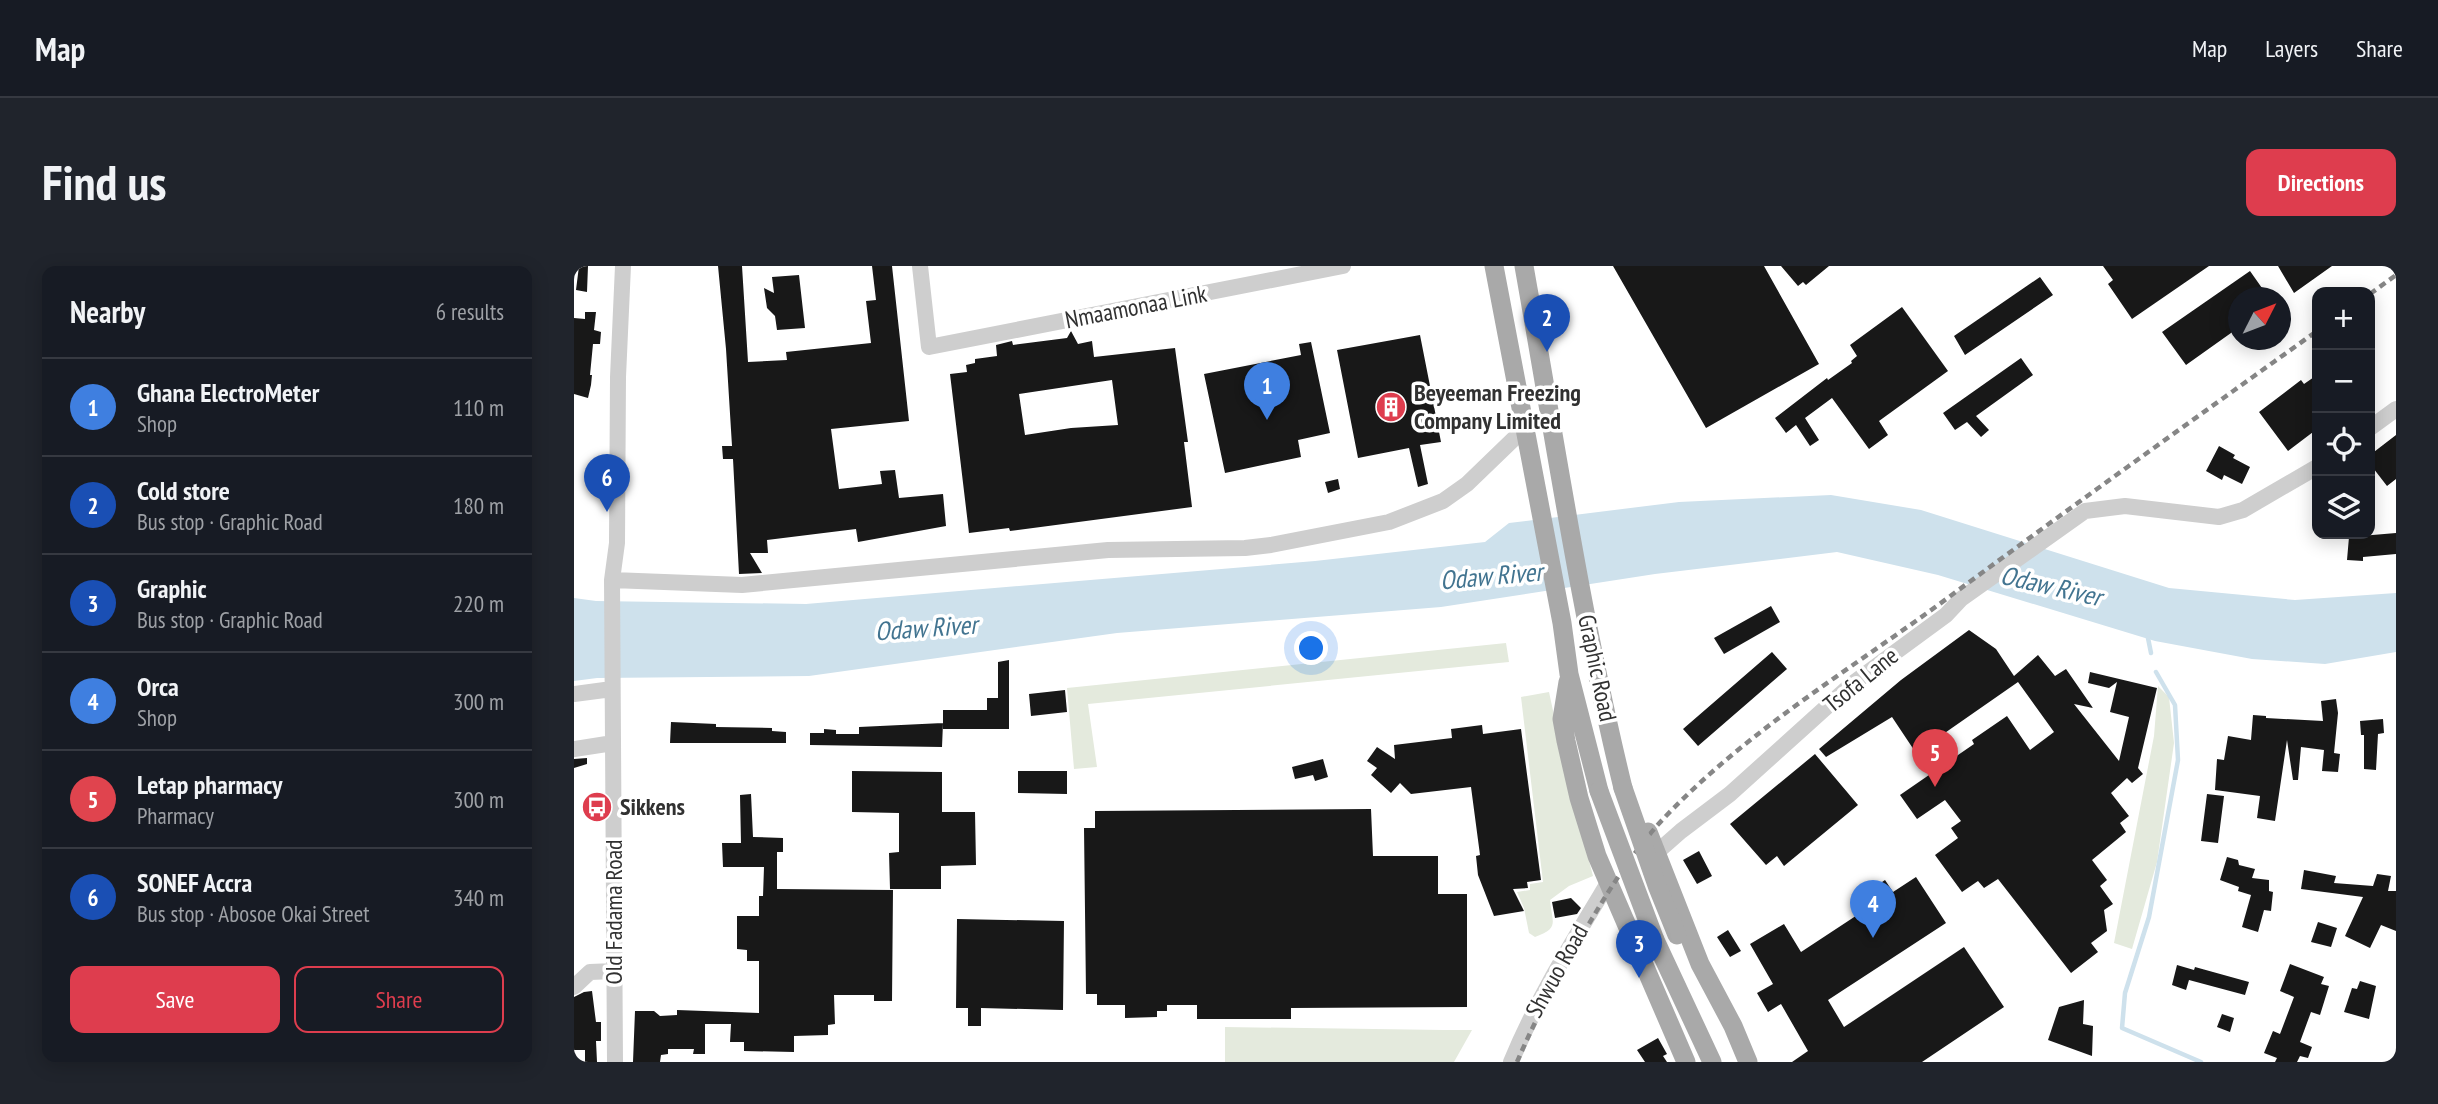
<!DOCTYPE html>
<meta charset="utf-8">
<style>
body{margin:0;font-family:"PT Sans Narrow",sans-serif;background:#20242c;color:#f1f3f6}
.controls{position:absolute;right:21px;top:21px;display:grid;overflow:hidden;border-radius:14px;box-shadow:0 4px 18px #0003}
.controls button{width:63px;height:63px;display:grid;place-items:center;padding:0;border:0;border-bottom:2px solid #363941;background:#171b24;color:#f1f3f6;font:35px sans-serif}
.compass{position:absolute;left:1654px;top:21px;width:63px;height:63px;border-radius:50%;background:#171b24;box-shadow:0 4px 18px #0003;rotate:48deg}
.you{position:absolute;left:738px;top:383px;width:24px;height:24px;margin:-18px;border:5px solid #fff;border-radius:50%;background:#1a73e8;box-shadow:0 0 0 10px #1a73e833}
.badge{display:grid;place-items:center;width:46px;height:46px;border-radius:50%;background:#de3d4e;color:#fff;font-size:23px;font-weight:700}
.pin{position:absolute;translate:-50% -58px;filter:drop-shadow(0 2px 4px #0008)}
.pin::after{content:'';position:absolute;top:37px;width:24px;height:21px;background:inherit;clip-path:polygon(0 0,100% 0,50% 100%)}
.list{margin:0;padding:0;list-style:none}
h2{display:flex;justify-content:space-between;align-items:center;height:91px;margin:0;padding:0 28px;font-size:30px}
h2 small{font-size:23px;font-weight:400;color:#9ea1a6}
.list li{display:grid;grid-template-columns:46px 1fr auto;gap:21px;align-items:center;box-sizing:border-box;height:98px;padding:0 28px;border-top:2px solid #363941}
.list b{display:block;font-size:26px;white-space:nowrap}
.list p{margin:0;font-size:23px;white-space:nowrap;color:#9ea1a6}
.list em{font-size:23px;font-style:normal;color:#9ea1a6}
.actions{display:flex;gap:14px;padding:21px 28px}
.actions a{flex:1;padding:16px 0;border:2px solid #de3d4e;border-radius:14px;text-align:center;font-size:24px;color:#de3d4e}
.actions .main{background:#de3d4e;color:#fff}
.icon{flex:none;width:38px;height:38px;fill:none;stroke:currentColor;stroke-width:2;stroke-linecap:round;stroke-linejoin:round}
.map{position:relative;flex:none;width:1822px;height:796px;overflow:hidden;border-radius:14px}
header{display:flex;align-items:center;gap:42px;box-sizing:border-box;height:98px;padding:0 35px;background:#171b24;border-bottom:2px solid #363941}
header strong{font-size:33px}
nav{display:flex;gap:38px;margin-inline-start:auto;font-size:24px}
.intro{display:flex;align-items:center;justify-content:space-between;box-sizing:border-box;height:168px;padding:0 42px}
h1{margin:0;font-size:49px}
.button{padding:18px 32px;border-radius:14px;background:#de3d4e;color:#fff;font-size:24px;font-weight:700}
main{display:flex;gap:42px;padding:0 42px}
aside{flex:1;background:#171b24;border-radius:14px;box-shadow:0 4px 18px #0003}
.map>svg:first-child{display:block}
.green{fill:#e4eadd}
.water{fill:#cee1ec}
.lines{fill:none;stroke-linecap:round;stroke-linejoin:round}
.stream{stroke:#cee1ec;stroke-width:4.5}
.building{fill:#181818;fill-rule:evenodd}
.minor{stroke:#cecece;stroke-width:16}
.major{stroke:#a9a9a9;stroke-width:19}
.rail{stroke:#868686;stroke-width:4.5;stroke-dasharray:7 5;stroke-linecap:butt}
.major-bridge{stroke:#a9a9a9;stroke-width:19}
.labels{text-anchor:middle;stroke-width:7;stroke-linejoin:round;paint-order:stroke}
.street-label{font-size:24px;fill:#313131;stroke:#fff}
.poi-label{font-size:24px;font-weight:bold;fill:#313131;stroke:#fff;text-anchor:start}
.water-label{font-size:26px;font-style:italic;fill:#427490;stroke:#fff}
</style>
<header>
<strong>Map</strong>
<nav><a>Map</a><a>Layers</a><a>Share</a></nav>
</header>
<div class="intro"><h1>Find us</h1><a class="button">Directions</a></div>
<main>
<aside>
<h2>Nearby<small>6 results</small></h2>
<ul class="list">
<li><span class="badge" style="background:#3f7fe0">1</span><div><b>Ghana ElectroMeter</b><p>Shop</p></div><em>110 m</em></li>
<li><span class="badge" style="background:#1a4fb4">2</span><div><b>Cold store</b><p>Bus stop · Graphic Road</p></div><em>180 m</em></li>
<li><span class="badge" style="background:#1a4fb4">3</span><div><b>Graphic</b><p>Bus stop · Graphic Road</p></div><em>220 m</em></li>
<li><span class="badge" style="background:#3f7fe0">4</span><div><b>Orca</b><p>Shop</p></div><em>300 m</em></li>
<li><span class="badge" style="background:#e0444e">5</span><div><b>Letap pharmacy</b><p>Pharmacy</p></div><em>300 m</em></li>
<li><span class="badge" style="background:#1a4fb4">6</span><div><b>SONEF Accra</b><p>Bus stop · Abosoe Okai Street</p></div><em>340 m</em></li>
</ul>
<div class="actions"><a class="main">Save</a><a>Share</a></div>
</aside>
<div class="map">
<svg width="1822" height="796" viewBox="0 0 1822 796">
<rect width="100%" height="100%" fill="#fff"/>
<path class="green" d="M932,377L935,396L514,438L523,501L500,503L493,422Z
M1584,420L1595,431L1600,477L1583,596L1558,683L1540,677L1580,470Z
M975,426L994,514L1019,610L995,620L976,634C978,657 986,662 961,671L955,667L950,642L943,626L956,624V618L969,616L947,431Z
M651,761L870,764H898L880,796H651Z"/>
<path class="water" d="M1257,229L1347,244L1595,322L1721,334L1822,327V386L1751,398L1678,393L1581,375L1364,309L1263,286L1081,308L867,341L543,367L235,410L23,412L0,415V332L22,335L232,338L741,295L911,276L935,257L1105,236Z"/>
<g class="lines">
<path class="stream" d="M1573,367L1577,387
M1582,406L1601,439L1604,494L1575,651L1551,727L1548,762L1627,796"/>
</g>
<path class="building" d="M5,0H14L13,26L2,24Z
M144,0H168L174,96L213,94L212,86L297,77L292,35L302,34L298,0H318L335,155L257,163L265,223L308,218L306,205L321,204L325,232L369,228L372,260L284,276L282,263L193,274L194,287H176L188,307L165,308L159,193H149L148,180H158L152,83Z
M1039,0H1190L1245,98L1132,162Z
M1207,0H1255L1232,19L1229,16L1224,20Z
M1529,0H1635L1558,53L1534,18L1539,14Z
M1704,0H1758L1720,27Z
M1676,5L1695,32H1664V62L1612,99L1588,66Z
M225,9L231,62L203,64L201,50L193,42L190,22L200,27L198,11Z
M1466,11L1479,29L1391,89L1380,70Z
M1328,41L1374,105L1305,155L1314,169L1295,183L1258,132L1231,152L1245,174L1236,180L1222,159L1212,167L1201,152L1253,112L1254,114L1278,97L1277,95L1283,90L1276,79Z
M11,46H22L20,64L27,66L26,78H19L16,109H18L17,119L14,132L0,128V52L11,53Z
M497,65L504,78L518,75L520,91L601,82L614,176H610L618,241L436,265L435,262L395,267L376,108L393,106L392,99L401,97V93L423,90L422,79L438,75L439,79L493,72ZM538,114L544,159L497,162L451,169L445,128Z
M846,69L867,176L846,179L854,218L844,221L835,182L784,192L763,84Z
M737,76L756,167L724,174L727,191L651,207L630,108L727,89L725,78Z
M1447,92L1459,109L1402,150L1415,164L1407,171L1393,156L1381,164L1369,147Z
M1743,109V163L1714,185L1685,146L1727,114L1730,118Z
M1822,169V213L1813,220L1796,198V189Z
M1645,180L1661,189L1659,192L1676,201L1668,218L1650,209L1648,214L1632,205Z
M764,213L766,223L754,227L751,216Z
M1822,267V288L1789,291V295L1773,294L1775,271Z
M1197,340L1206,356L1150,388L1140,372Z
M1395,364L1422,383L1440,410L1464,389L1481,410L1492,403L1519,442L1500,438L1545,495L1555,451L1536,446L1543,416L1535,422L1514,417L1516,406L1583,422L1564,502L1569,508L1558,517L1553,512L1537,527L1555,550L1546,557L1552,566L1518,594L1533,614L1526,620L1539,638L1530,644L1533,665L1517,677L1524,686L1497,707L1424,613L1410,622L1404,615L1388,626L1361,589L1384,572L1377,562L1387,555L1371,534L1343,553L1326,529L1400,478L1398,474L1433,450L1456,484L1480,466L1444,416L1342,487L1318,451L1252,491L1245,483L1327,414Z
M1198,386L1213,403L1124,480L1109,463Z
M435,394V463H369V444H413V432H424V396Z
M491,424L493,446L457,450L455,428Z
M1762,433L1764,447L1760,487L1766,488L1764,506L1748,505L1750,484L1727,481L1724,514H1719L1713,474L1701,555L1683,552L1686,530L1641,524L1643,493L1650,494L1654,470L1677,474L1679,449L1692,450V452L1749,455L1747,435Z
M1809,453L1810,467L1804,468L1802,504L1790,503V469H1787L1786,455Z
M97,456L142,458V461L198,462V465L212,466V477H96Z
M369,457L368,481L236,479V467H250V463L262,464V468H285V461Z
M908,459L909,468L947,463L967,614L953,616L954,622L939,623L950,645L920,650L904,609L902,590L906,589L897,521L837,528L826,517L817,527L797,509L803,502L793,495L803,481L821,493L820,479L878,472L877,463Z
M1241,488L1284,539L1210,600L1203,590L1192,599L1156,558Z
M13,492V498L0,502V493Z
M749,493L754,511L741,515L739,509L721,513L718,501Z
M278,505L368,506V546H401L402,599L367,600V623H316L315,587L325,586V547L278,546Z
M444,505H493V528L444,527Z
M177,528L179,571L209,572V586H203V623L319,624L318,735H300V729H260L261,758L254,759V769L220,770V786L170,785V776H156L157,758H131V788H119L120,783H94V788L87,789L86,796H59L61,745H80L86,750L103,749V744L185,747V695H173V684L163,683V650H185V630H189L190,601H149L148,577H167L166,529Z
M1633,528L1650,530L1644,577L1627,575Z
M797,543L799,590H864V628H893V741L717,742V753H623V739H593V745H583V751L551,752V739H523V728H512L510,562H521V545Z
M1125,585L1138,610L1123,618L1109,594Z
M1653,591L1664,594L1665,599L1681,603L1678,612L1695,614V625L1699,626L1697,645L1690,644L1684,666L1668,661L1677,629L1664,625L1665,621L1646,614Z
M1730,604L1762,610L1760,617L1799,620L1803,608L1817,610L1814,625H1822V665L1807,659L1796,682L1771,670L1789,631L1727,623Z
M1342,611L1372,657L1254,734L1270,761L1390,681L1430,741L1348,796H1218L1234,785L1207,738L1194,746L1183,727L1199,718L1176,678L1210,658L1227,686L1303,636L1295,625L1311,614L1319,626Z
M997,632L1007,642L1003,648L981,652L978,636Z
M383,653L490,655L489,744L407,742V760H394V742H382Z
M1744,656L1763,662L1757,681L1737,676Z
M1154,664L1167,685L1156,691L1143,671Z
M1716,698L1750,711L1747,718L1755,720L1746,749L1737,746L1726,776L1738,781L1734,792L1726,790L1723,796H1701L1703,792L1690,787L1699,765L1706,768L1720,731L1706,725Z
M1603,699L1620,704L1621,701L1675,716L1671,729L1615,714L1612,724L1598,719Z
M1786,715L1802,720L1795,753L1770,746L1778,722L1783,723Z
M18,725L22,756H27V775H22L23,796H11V784H0V731L10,726Z
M1510,734L1509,758L1519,760L1518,790L1474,774L1485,741Z
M1648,748L1660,752L1656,766L1643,761Z
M1084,772L1093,788L1089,790L1093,796H1071L1063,784Z"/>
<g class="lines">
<path class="minor" d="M346,0L355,81L769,0
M1796,162L1822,143
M38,314L168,319L534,284L671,282L697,279L815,256L869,235L893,218L951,162
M0,428L38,423
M0,483L39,477
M1082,587L1107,565L1156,528L1278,418L1372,349L1387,333L1511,245L1551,240L1645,251L1669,244L1743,201
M0,721L16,706L40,705
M41,796L38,314L43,277L44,111L49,0
M937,796C963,733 999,675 1034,617"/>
<path class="major" d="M920,0L988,357L995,408L1025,525
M950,0C981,174 1007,350 1049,522
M994,416L988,453L992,475L1005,532L1023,590L1112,796
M1074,566L1126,698L1159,760L1174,796
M1081,674L1138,796"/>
<path class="rail" d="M1796,28L1822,9
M943,796C962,752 984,710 1009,668C1033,627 1058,586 1091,551C1175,463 1279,402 1375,331C1497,241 1620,153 1743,65"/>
<path class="major-bridge" d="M1049,522L1084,622L1103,669
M1025,525L1081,674"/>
</g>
<defs>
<g id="building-disc" transform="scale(1.575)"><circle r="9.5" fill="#de3d4e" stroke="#fff"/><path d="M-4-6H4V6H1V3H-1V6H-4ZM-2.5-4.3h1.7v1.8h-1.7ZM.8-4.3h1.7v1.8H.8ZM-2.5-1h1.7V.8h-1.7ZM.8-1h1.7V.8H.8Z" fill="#fff"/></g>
<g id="bus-disc" transform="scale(1.575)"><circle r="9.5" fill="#de3d4e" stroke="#fff"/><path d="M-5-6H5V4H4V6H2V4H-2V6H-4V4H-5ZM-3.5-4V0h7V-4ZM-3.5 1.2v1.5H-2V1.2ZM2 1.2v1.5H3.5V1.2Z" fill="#fff"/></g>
</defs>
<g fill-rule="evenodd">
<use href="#building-disc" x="817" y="141"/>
<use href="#bus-disc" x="23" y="541"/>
</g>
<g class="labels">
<g class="street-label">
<text transform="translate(562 41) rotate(-11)" y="8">Nmaamonaa Link</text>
<text transform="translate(1023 402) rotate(78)" y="8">Graphic Road</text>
<text transform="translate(1287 414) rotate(-39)" y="8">Tsofa Lane</text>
<text transform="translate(40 646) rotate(-90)" y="8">Old Fadama Road</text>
<text transform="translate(983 705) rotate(-61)" y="8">Shwuo Road</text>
</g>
<g class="poi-label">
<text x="840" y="135">Beyeeman Freezing<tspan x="840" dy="28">Company Limited</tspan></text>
<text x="46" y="549">Sikkens</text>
</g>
<g class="water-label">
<text transform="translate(917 310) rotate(-5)" y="9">Odaw River</text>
<text transform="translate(1477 320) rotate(13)" y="9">Odaw River</text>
<text transform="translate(352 362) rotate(-4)" y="9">Odaw River</text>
</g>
</g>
</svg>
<div class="controls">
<button>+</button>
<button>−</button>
<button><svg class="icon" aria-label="locate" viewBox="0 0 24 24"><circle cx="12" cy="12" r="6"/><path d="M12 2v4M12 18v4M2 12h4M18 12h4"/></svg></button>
<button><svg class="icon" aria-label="layers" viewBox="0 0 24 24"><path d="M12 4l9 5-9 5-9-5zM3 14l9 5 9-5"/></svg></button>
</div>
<svg class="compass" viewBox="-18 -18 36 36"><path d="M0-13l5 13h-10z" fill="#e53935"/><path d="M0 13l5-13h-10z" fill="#9ea1a6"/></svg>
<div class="you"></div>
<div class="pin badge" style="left:693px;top:154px;background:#3f7fe0">1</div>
<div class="pin badge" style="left:973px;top:86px;background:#1a4fb4">2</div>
<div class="pin badge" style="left:1065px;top:712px;background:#1a4fb4">3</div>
<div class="pin badge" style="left:1299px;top:672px;background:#3f7fe0">4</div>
<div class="pin badge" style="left:1361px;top:521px;background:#e0444e">5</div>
<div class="pin badge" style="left:33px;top:246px;background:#1a4fb4">6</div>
</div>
</main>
